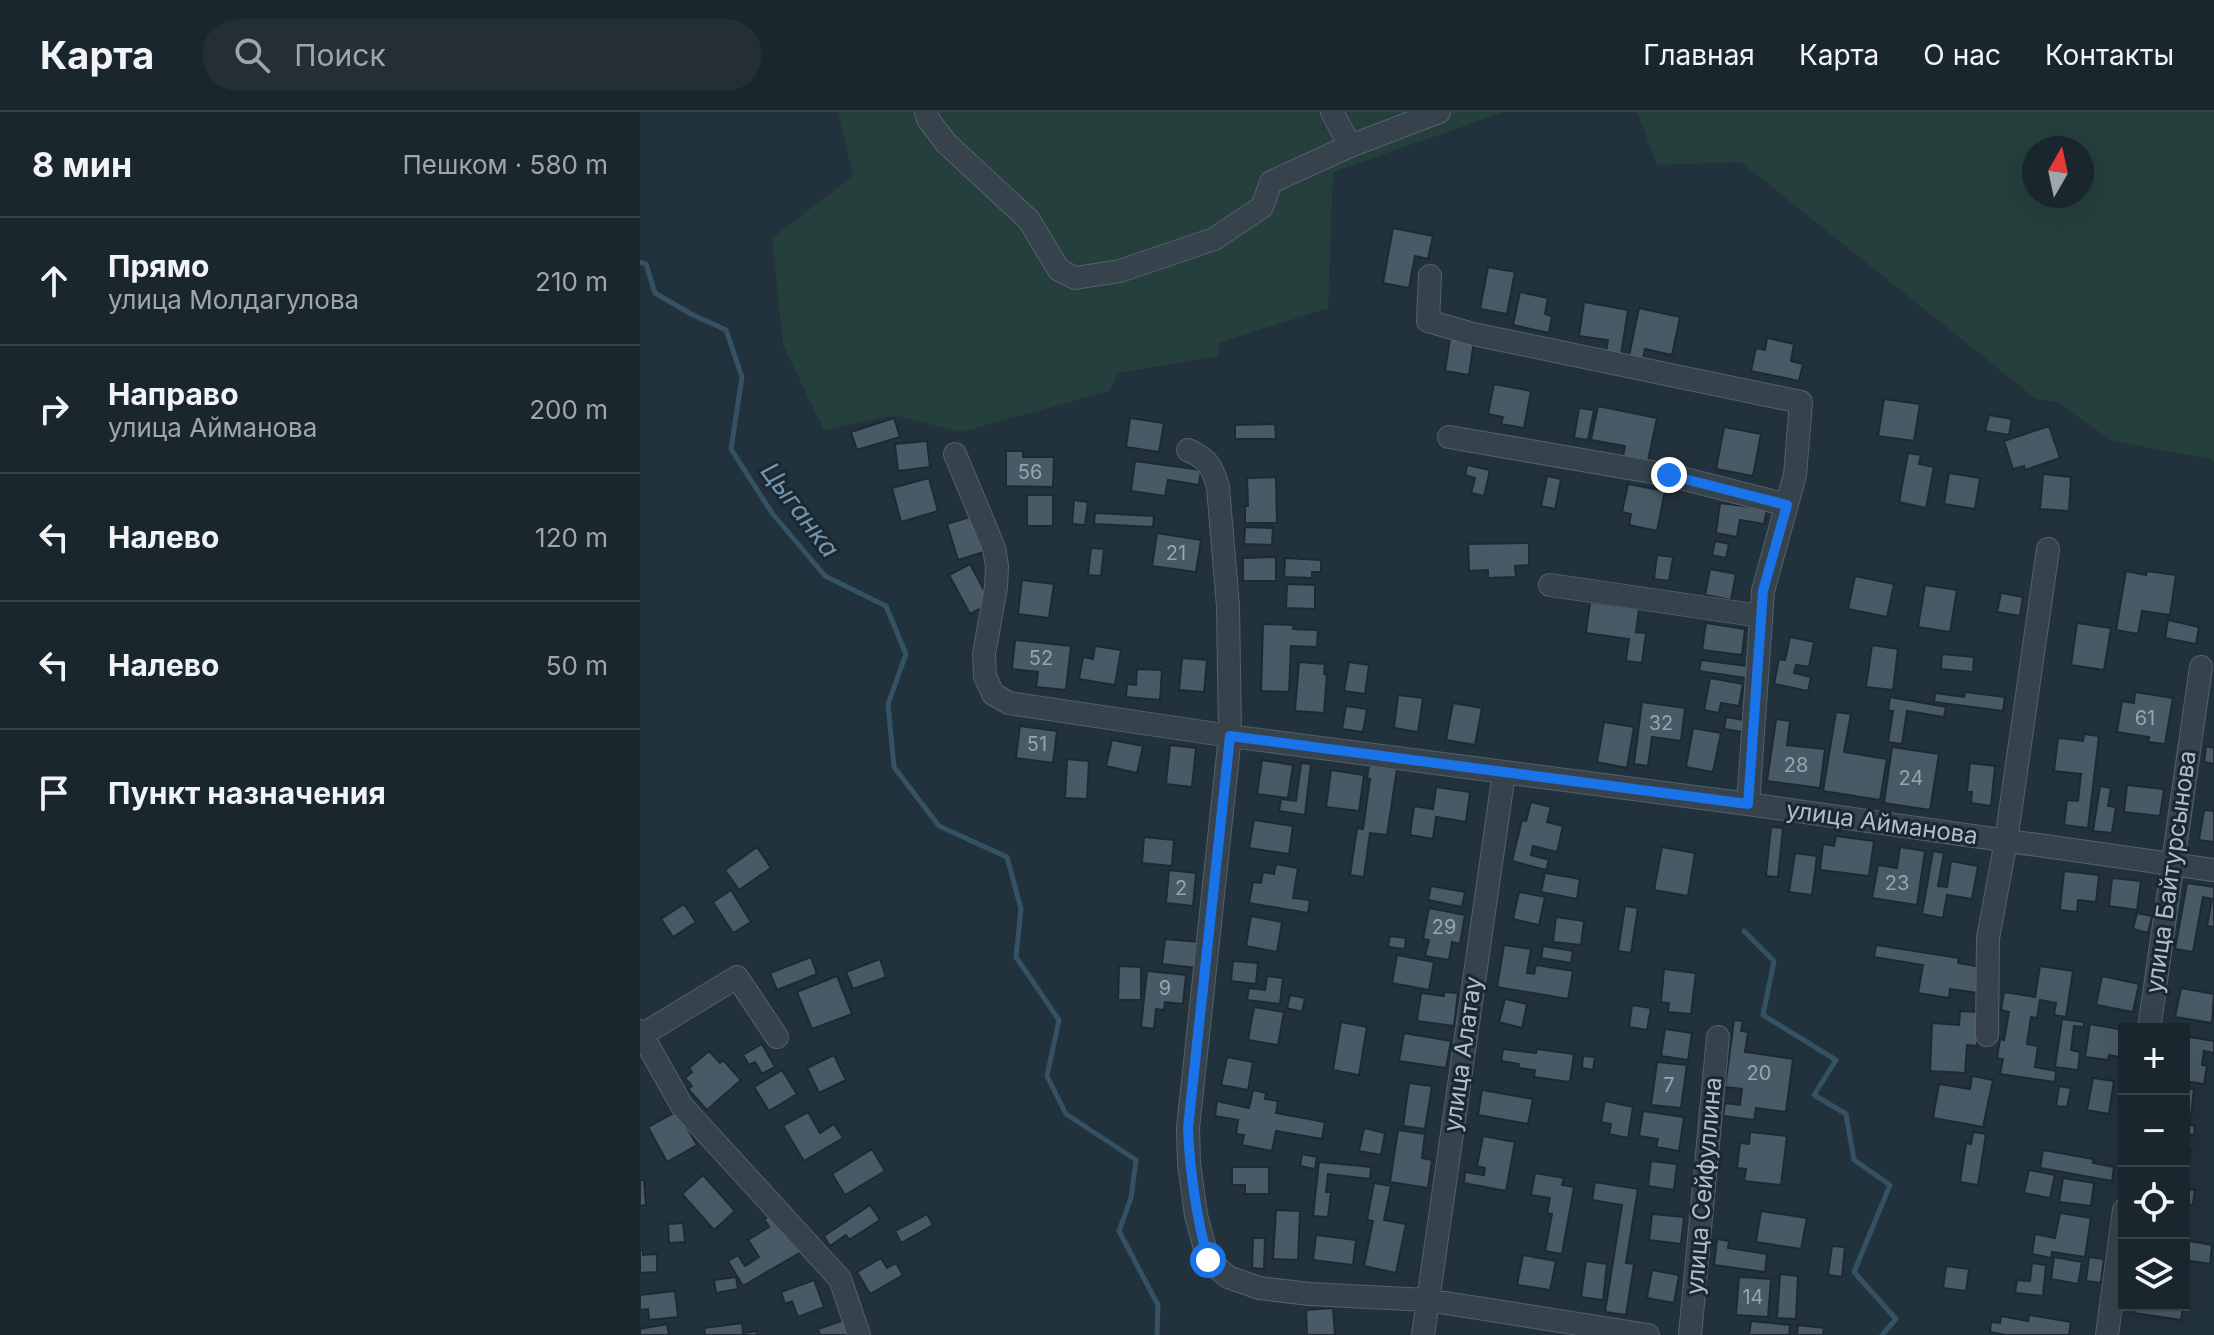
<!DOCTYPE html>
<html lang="ru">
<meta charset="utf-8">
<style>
body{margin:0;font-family:Inter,sans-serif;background:#232e35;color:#f1f3f6}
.controls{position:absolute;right:24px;bottom:24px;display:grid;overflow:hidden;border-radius:0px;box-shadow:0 8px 32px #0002}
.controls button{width:72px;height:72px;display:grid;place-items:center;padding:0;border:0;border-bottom:2px solid #384349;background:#1a262d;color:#f1f3f6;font:40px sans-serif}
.compass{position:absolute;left:1382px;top:24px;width:72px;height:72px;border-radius:50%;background:#1a262d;box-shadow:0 8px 32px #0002;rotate:9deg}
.stop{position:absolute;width:24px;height:24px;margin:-18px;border:6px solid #1a73e8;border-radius:50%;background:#fff}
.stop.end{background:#1a73e8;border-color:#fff;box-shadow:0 2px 8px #0008}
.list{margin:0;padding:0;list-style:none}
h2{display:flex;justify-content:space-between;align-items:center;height:104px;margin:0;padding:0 32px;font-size:34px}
h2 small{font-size:26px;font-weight:400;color:#9fa5aa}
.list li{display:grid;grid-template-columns:52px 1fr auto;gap:24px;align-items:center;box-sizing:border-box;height:128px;padding:0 32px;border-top:2px solid #384349}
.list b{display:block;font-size:30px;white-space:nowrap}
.list p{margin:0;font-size:26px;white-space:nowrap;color:#9fa5aa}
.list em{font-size:26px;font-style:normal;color:#9fa5aa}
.icon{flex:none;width:44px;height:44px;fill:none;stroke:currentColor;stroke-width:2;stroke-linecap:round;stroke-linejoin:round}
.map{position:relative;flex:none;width:1574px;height:1223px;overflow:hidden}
header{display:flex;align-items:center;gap:48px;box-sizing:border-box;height:112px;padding:0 40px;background:#1a262d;border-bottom:2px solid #384349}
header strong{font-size:38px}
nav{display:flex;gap:44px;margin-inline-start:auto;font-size:28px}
.search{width:560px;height:72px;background:#232e35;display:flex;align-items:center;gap:20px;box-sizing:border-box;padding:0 28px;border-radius:44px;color:#9fa5aa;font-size:30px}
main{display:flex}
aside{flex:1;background:#1a262d}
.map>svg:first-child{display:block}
.green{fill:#253f3d;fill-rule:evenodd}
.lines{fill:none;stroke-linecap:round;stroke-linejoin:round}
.stream{stroke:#355164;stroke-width:5}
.building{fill:#485a65;stroke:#1d2a33;stroke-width:2}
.minor-casing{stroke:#54616a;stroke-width:24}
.minor{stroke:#36434c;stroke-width:22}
.route{stroke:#1a73e8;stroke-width:10}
.labels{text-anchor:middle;stroke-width:6;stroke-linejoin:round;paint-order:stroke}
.number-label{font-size:20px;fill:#97a5af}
.street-label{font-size:24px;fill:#b1bec8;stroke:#1b2831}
.water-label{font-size:26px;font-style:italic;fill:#7095ac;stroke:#1b2831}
</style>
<header>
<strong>Карта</strong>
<div class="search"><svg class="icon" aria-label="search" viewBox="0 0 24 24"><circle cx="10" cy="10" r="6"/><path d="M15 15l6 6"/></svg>Поиск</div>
<nav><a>Главная</a><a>Карта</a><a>О нас</a><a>Контакты</a></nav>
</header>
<main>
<aside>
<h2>8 мин<small>Пешком · 580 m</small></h2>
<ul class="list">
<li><svg class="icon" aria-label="ahead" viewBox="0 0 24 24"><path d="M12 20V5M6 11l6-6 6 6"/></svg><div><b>Прямо</b><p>улица Молдагулова</p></div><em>210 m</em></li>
<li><svg class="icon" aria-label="right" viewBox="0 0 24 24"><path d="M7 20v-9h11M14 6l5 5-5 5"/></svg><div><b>Направо</b><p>улица Айманова</p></div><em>200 m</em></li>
<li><svg class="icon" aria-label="left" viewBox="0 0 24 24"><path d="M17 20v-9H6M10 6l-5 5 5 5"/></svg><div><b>Налево</b></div><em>120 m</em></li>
<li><svg class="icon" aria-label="left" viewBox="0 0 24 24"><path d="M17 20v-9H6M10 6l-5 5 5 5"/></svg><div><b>Налево</b></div><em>50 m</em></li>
<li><svg class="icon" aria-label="arrive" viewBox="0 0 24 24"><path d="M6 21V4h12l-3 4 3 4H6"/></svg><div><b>Пункт назначения</b></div></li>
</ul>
</aside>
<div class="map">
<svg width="1574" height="1223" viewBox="0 0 1574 1223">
<rect width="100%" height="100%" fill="#22323c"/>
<path class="green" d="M198,0H864L693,60L688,196L579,231L578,244L478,261L470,279L321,320L254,303L184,318L143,233L132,126L213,64Z
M997,0H1574V351L1571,347L1472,329L1417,290L1396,287L1101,50L1017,53ZM1442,36V84H1394V36Z"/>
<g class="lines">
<path class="stream" d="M0,150L6,152L15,181L51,202L86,218L102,265L91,337L132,401L185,464L246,494L266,542L248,592L254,655L299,714L367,745L381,797L376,845L419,908L407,964L426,1002L496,1048L491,1086L479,1119L518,1193L517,1223
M1104,819L1134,849L1123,903L1196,948L1174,983L1206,1002L1214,1048L1250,1073L1214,1160L1256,1207L1242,1223"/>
</g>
<path class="building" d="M753,116L793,124L788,147L775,144L769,176L743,171Z
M848,155L875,160L867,202L840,197Z
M880,180L908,186L905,202L912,204L909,221L873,213Z
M944,190L988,198L981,243L966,240L968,228L939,224Z
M999,196L1040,205L1032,243L1005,237L1003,247L989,244Z
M810,226L834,229L829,263L805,259Z
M1127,226L1154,232L1151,249L1163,252L1159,269L1111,259L1116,236L1125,238Z
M854,272L891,279L884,316L861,312L863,305L848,302Z
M1244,287L1280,292L1274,329L1238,324Z
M958,294L1017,306L1008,349L983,345L985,334L951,328Z
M939,296L954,298L948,328L934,326Z
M1349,303L1372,307L1369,323L1345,319Z
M254,306L260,325L217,338L211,320Z
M490,306L524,311L519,340L486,335Z
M635,312L636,327H595V313Z
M1409,314L1420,346L1385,358L1384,354L1373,357L1364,329Z
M1084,315L1121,322L1113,364L1076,357Z
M287,329L290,355L258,359L255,332Z
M366,339H383V345H414L413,375L366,374Z
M1268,341L1281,343L1279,352L1294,355L1286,396L1259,390Z
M495,349L561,358L559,373L528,368L525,384L491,379Z
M827,353L850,358L844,384L831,381L835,366L825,363Z
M1309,361L1340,366L1335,397L1304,392Z
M1403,362L1431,365L1429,399L1400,397Z
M907,364L921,367L915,397L901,394Z
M636,365L637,411H605V394H608L607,366Z
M289,366L298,399L261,410L252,376Z
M988,372L1025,379L1017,419L989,413L991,402L982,400Z
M387,383H413V414H387Z
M434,388L448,390L445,413L432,412Z
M1080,391L1127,397L1124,412L1100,408L1097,425L1076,421Z
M455,401L514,404L513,415L454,412Z
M336,403L347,439L318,448L307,412Z
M605,415L633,416L632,433L604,432Z
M517,421L561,428L556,460L512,454Z
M1075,429L1089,432L1086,446L1072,443Z
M889,431V453L875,454L876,465L848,466V458L829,459L828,432Z
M451,436L464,437L461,464L448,463Z
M1017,443L1033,445L1029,469L1014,467Z
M636,445V469H603V446Z
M645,446L681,448V460H672V466L644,465Z
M330,452L351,491L330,502L309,463Z
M1070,457L1096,462L1091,488L1065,483Z
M1486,459L1506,463L1507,459L1536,463L1530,503L1502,499L1498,522L1476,518Z
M1215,464L1254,472L1247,505L1208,497Z
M382,468L414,472L409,506L378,502Z
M647,472L675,473V497L646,496Z
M1285,473L1317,478L1310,520L1278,515Z
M1361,481L1383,485L1380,504L1357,500Z
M950,490L999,497L996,520L1006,521L1002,551L986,549L989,527L946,521Z
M1528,508L1559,515L1556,532L1525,526Z
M1066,511L1105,517L1102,543L1062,538Z
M1437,511L1471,516L1464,558L1431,553Z
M623,512L654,513L653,517L678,518L677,535L651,534L649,580L621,579Z
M1150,525L1174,530L1169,555L1156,553L1154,561L1171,565L1168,579L1134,572L1139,547L1145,548Z
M375,528L431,534L426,578L396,575L398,560L372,557Z
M1232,533L1258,537L1253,578L1226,575Z
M455,534L481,538L475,573L439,567L443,545L453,547Z
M1302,542L1334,545L1333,560L1301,557Z
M542,546L567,548L564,580L539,578Z
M1061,548L1107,554L1106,566L1059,559Z
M659,550L685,552L684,562H687L684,601L655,599Z
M709,550L729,553L725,582L704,579Z
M497,557L522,558L520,588L486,585L487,572L496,573Z
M1070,566L1103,572L1099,594L1081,591L1079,601L1064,598Z
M1325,580L1365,585L1363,599L1294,590L1295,581L1324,585Z
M1495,580L1533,586L1525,632L1508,630L1509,625L1477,620L1482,589L1494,591Z
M758,583L783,586L778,620L754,616Z
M1250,585L1306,595L1304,605L1267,599L1262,632L1248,630L1253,599L1248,598Z
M1002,590L1045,596L1041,629L1012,625L1008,654L994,652Z
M813,591L842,596L835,633L806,628Z
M706,594L727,597L723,620L702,617Z
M1196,600L1211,602L1204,640L1247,647L1240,688L1183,679Z
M1086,605L1104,608L1102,620L1084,617Z
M1136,607L1150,609L1147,633L1185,637L1180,676L1127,669Z
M964,610L994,615L987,656L957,650Z
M380,614L417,619L413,651L376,646Z
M1053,616L1081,621L1073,660L1046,655Z
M1444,622L1459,624L1448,716L1424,713L1427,688L1438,689L1441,662L1414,659L1418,626L1443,629Z
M472,628L503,634L497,661L466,654Z
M530,633L556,636L552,675L526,672Z
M1566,634L1574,636V652L1564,650Z
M1252,635L1299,642L1290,698L1244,691Z
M427,647L449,649L447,687L425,686Z
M622,648L653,653L648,686L617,682Z
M661,651L671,652L665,703L639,699L641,687L656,689Z
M1330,651L1355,654L1351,694L1331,691L1332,680H1327Z
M729,653L757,657L747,723L730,721L724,765L710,763L717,716L723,717L730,667H727Z
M691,658L724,663L719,699L686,695Z
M1487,673L1524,677L1520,704L1484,700Z
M1460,674L1471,676L1468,694L1476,695L1472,721L1453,719Z
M796,675L830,680L826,710L796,705L793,727L770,723L774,694L793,697Z
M891,690L911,695L907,710L923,714L917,740L893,734L891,743L909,748L906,758L872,749L882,708L886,709Z
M1564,698L1574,699V730L1559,728Z
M614,708L653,714L649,742L609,736Z
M1131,715L1143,716L1138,765L1126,764Z
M1196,724L1234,729L1229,764L1180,758L1183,732L1194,734Z
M504,725L534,728L532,754L502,751Z
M117,735L131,756L99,778L85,758Z
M1022,735L1055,741L1048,784L1014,778Z
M1260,735L1285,739L1277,793L1232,786L1238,753L1257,756Z
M1293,739L1304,741L1298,774L1307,775L1311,749L1338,754L1332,787L1307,783L1303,806L1282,802Z
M1155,741L1177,744L1172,783L1149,780Z
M636,752L658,756L653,786L670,788L668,801L609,791L613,770L621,771L623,760L634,762Z
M529,758L556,761L553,794L526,791Z
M1424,759L1459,763L1456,790L1438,788L1437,800L1420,798Z
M905,761L940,767L937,787L901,780Z
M1472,766L1501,769L1497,798L1469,794Z
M1547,771L1574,775V815L1567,814L1572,787L1563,785L1553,840L1535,837Z
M791,774L825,780L822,795L788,788Z
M91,778L111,810L93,821L73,790Z
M879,780L905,785L899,813L873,807Z
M44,792L56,810L33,825L21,807Z
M985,794L998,796L991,841L978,839Z
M789,796L825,803L820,832L812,830L809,848L785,844L789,828L783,827Z
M1497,801L1512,804L1508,821L1493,817Z
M611,804L642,810L637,840L606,834Z
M916,805L944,809L941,833L913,830Z
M750,824L766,826L765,837L748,835Z
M525,827L560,830L557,856L522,852Z
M864,833L891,837L887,861L894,862L896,853L933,859L928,887L857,875Z
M1236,833L1319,846L1318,851L1342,855L1338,881L1310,877L1309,886L1278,881L1283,853L1234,845Z
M903,834L933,839L931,851L901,846Z
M757,843L794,850L789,878L752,871Z
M171,845L177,862L137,878L130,861Z
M240,847L246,865L213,877L206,860Z
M593,849L618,851L616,872L591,869Z
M479,854L501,855V888H478Z
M1400,854L1433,859L1426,905L1414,903L1416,891L1400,888L1397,906L1391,905L1387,932L1398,934L1395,955L1416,959L1415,970L1360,962L1363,947L1357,946L1360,927L1364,928L1369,900L1361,898L1364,880L1395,885Z
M1024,857L1056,861L1051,902L1028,900L1029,891L1021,890Z
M507,859L546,863L543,892L525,890L524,898L516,897L514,917L501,915Z
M197,864L212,902L172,917L157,880Z
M627,864L643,866L640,892L607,888L609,876L625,878Z
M1462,864L1499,872L1493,900L1456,893Z
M1541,876L1574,882L1572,911L1535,905Z
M804,880L818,881L814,914L777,909L781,881L804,884Z
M650,883L665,886L662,900L647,896Z
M865,887L887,892L882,916L859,910Z
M992,893L1011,896L1007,918L989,915Z
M614,895L644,900L638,933L608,928Z
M1320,899L1339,900L1337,934L1327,933L1325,961L1290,959L1292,911L1319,913Z
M1422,907L1444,910V915L1434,914L1431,938L1440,940L1438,958L1415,955Z
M1094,908L1103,909L1101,919L1108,920L1105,940L1153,947L1146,1000L1116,996L1114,1008L1083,1004L1085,991L1100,993L1102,977L1085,975Z
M701,910L727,915L719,963L693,958Z
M1450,912L1484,918V946L1469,943L1468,948L1445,945Z
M1025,917L1052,921L1048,948L1021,944Z
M764,921L811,929L806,956L759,949Z
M1544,924L1574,929V941L1564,939L1562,953L1567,954L1564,972L1544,969Z
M122,932L135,955L122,962L115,950L109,953L103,943Z
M863,937L896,941L897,937L934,942L930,970L894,965L895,958L878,956L879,952L861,949Z
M69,939L80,951L83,948L101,968L67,998L48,977L52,974L45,966L52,960L49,956Z
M194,943L206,968L179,981L167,956Z
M943,944L955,945L953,958L942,956Z
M587,945L613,950L608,978L581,973Z
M1017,950L1047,953L1041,996L1011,993Z
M142,958L157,982L129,999L114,975Z
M1332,964L1353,968L1343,1015L1293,1006L1299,972L1330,977Z
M1453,966L1474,969L1469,1002L1447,998Z
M769,971L792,974L785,1017L763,1014Z
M1419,974L1431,976L1427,995L1416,994Z
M1544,976L1554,977L1550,1013L1555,1014L1554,1023L1544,1022Z
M613,978L626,981L625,987L638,989L636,1001L685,1010L682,1027L636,1019L632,1039L602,1033L604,1023L596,1022L598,1008L575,1004L577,989L609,996Z
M842,978L893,987L888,1012L838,1003Z
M965,989L993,995L988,1026L969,1022L971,1012L961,1010Z
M37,999L57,1033L27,1050L8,1015Z
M1003,999L1044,1005L1039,1039L1016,1035L1018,1027L999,1024Z
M168,1000L180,1021L194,1012L203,1026L164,1049L143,1014Z
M724,1016L745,1021L741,1043L719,1039Z
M758,1018L785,1022L782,1046L792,1048L788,1076L750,1070Z
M1110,1020L1147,1024L1141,1073L1104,1069L1106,1057L1097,1056L1100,1031L1109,1032Z
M1333,1020L1346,1022L1338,1073L1320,1070L1326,1031L1331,1032Z
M843,1024L875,1030L866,1079L824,1071L825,1060L844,1063L845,1056L837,1054Z
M1544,1030L1552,1031L1548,1057L1544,1056Z
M232,1037L245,1059L205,1083L192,1062Z
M1403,1038L1453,1047V1051L1474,1055L1472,1069L1400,1056Z
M662,1042L677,1045L675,1057L660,1054Z
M1011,1049L1037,1052L1034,1078L1008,1074Z
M679,1050L731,1055L730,1067L688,1062L686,1080H691L688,1105L673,1104Z
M592,1055H629V1082H605V1073H592Z
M1389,1058L1415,1063L1410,1086L1384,1081Z
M895,1061L924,1066L922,1073L934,1075L922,1142L905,1139L912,1102L907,1101L910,1086L891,1083Z
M63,1063L95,1099L74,1118L42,1082Z
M1423,1066L1454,1071L1451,1094L1419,1090Z
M0,1068H4L6,1093L0,1094Z
M955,1070L998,1077L986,1151L994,1152L986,1203L965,1200L982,1093L952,1088Z
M734,1071L751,1074L744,1108L766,1112L756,1161L724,1154L733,1109L727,1108Z
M1544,1077L1555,1078L1553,1093L1544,1092Z
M230,1093L240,1108L209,1128L206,1123L190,1134L184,1124Z
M636,1098L660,1099L658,1148L633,1147Z
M1121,1099L1167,1106L1161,1137L1116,1130Z
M136,1100L161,1140L103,1174L88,1149L98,1143L105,1154L119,1145L108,1128L129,1115L124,1107Z
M1420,1101L1451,1106L1445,1145L1412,1140L1411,1146L1392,1142L1395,1122L1415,1126Z
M287,1102L293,1113L261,1131L255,1119Z
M1012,1102L1044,1105L1041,1132L1009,1128Z
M43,1111L45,1130L29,1131L28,1112Z
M676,1123L716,1128L713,1153L673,1148Z
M613,1126H625L624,1157L612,1156Z
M1077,1127L1089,1129L1088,1136L1127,1142L1125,1160L1074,1153Z
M1545,1128L1572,1133L1570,1152L1544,1148Z
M1192,1134L1205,1135L1202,1165L1188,1163Z
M0,1138H3V1143L17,1142V1160L0,1161Z
M883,1143L916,1149L910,1178L877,1173Z
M1414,1145L1442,1150L1438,1172L1411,1167Z
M1449,1145L1464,1147L1461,1171L1446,1169Z
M241,1146L247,1156L256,1151L263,1163L230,1182L217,1160Z
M946,1149L967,1152L963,1188L941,1185Z
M1392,1151L1406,1153L1403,1184L1375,1181L1377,1168L1390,1169Z
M1306,1154L1329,1157L1326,1179L1303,1176Z
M1012,1158L1039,1163L1034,1191L1007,1186Z
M1140,1162L1158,1164L1156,1207L1137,1206Z
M96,1165L98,1177L76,1181L74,1168Z
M1099,1165L1131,1167L1128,1205L1096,1203Z
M174,1168L184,1195L158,1205L152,1189L145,1192L141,1180Z
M35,1179L38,1205L9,1208L8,1197L0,1198V1183Z
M1495,1193H1543L1541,1208L1494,1201Z
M693,1196L695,1223H667L666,1198Z
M1389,1203L1431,1210L1429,1223H1365L1350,1220L1351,1210L1360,1211L1361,1204L1388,1209Z
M207,1207L213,1223H180L178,1217Z
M1111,1209L1150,1213L1149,1223H1109Z
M102,1211L103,1221L117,1219V1223H65L64,1216Z
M27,1212L29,1223H0V1217Z
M1158,1213L1184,1216L1183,1223H1157Z"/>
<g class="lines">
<g class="minor-casing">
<path id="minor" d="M286,0L288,7L306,31L389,108L419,158L435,166L480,159L574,127L622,95L631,70L710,34L799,0
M692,0L710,34
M790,164L788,209L833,222L1161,290L1155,363L1123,479L1108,692
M809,325L1029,363L1147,393
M548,338C568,347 572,354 578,375L588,494L590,624L548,1016L549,1051L556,1103L568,1148L588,1165L619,1176L670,1182L787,1188L1008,1223
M315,342L354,436L357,454L356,475L344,542L345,564L353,582L369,591L590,624L1108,692L1574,758
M910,473L1121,504
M1509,917L1561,555
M0,919L42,994L200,1167L219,1223
M2,923L97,865L137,925
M1347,923L1348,826L1366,729L1408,437
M783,1223L864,661
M1050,1223L1078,925
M1467,1223L1484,1098"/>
</g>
<use href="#minor" class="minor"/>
</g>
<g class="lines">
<path class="route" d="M568,1148C556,1103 550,1063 548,1016L590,624L1108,692L1123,479L1147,393L1029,363"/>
</g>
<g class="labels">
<g class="number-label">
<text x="390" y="367">56</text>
<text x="536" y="448">21</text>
<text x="401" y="553">52</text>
<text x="1505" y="613">61</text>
<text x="1021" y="618">32</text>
<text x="397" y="639">51</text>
<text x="1156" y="660">28</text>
<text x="1271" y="673">24</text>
<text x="1257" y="778">23</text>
<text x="541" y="783">2</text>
<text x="804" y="822">29</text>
<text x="525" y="883">9</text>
<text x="1119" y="968">20</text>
<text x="1029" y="980">7</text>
<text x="1113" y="1192">14</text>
</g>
<g class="street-label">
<text transform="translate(1242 711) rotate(8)" y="8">улица Айманова</text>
<text transform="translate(1531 760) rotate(-82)" y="8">улица Байтурсынова</text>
<text transform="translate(823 942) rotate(-82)" y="8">улица Алатау</text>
<text transform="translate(1064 1074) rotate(-85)" y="8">улица Сейфуллина</text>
</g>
<g class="water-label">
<text transform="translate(160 398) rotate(53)" y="9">Цыганка</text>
</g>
</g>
</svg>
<div class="controls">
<button>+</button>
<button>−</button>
<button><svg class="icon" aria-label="locate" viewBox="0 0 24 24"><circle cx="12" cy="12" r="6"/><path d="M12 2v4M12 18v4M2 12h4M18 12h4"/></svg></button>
<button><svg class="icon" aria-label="layers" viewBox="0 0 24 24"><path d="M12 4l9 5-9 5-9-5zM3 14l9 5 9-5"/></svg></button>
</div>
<svg class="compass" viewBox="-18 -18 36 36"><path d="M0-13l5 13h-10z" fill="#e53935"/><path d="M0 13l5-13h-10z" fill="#9fa5aa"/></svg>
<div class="stop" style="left:568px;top:1148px"></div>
<div class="stop end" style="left:1029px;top:363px"></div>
</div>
</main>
